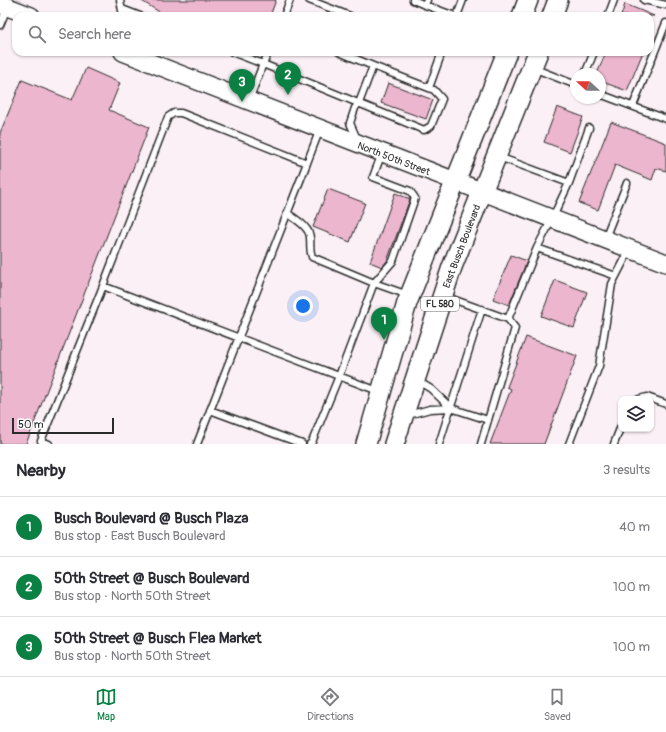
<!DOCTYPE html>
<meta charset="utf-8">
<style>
body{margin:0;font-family:Pangolin,sans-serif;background:#f7f7f7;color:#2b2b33}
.controls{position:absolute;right:12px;bottom:12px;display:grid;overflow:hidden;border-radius:8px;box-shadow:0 1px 3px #0004}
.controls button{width:36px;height:36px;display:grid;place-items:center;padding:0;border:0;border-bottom:1px solid #e1e1e2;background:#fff;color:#2b2b33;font:20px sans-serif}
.compass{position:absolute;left:570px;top:68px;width:36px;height:36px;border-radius:50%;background:#fff;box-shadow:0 1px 3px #0004;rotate:291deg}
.scale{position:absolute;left:12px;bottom:10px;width:102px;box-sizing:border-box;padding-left:4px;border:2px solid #2b2b2b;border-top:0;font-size:11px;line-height:14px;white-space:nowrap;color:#2b2b2b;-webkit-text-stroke:3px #fff;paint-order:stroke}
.you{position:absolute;left:303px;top:306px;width:14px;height:14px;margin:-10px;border:3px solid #fff;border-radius:50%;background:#1a73e8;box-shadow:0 0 0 6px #1a73e833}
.badge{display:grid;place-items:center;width:26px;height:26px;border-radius:50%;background:#0b8043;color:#fff;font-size:13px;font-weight:700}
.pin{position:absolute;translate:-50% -33px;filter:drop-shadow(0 1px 2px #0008)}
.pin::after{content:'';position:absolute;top:21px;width:14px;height:12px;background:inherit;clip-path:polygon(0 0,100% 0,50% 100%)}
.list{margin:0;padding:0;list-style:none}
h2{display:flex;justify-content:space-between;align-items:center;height:52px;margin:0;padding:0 16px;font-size:17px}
h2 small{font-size:13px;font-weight:400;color:#7c7c81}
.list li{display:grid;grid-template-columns:26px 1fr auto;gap:12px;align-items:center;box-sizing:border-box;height:60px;padding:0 16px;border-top:1px solid #e1e1e2}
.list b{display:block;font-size:15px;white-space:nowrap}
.list p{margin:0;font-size:13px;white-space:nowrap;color:#7c7c81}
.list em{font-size:13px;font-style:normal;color:#7c7c81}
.icon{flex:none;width:22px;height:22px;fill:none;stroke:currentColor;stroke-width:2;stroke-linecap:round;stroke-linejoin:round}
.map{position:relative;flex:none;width:666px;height:444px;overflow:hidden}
.search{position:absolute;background:#fff;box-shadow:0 1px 3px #0004;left:12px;right:12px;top:12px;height:44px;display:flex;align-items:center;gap:10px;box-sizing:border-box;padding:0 14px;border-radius:12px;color:#7c7c81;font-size:15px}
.sheet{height:232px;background:#fff}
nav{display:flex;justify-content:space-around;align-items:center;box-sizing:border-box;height:56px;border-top:1px solid #e1e1e2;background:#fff;font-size:11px;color:#7c7c81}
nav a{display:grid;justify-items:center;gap:2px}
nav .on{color:#0b8043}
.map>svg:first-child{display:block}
.building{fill:#ecb6ce;stroke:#2b2b2b}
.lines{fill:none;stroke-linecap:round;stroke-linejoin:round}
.lane-casing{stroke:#2b2b2b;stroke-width:9}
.secondary-casing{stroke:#2b2b2b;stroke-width:20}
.primary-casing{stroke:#2b2b2b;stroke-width:22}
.lane{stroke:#fff;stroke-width:6}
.secondary{stroke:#fff;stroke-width:17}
.primary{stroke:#fff;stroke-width:19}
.labels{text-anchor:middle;stroke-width:3;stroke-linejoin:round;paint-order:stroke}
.shield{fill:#fff;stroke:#6b6b6b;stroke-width:1}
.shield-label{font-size:9px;font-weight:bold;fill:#2b2b2b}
.street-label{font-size:10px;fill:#2b2b2b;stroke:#fff}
</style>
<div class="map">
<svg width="666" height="444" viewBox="0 0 666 444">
<rect width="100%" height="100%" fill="#fbf0f5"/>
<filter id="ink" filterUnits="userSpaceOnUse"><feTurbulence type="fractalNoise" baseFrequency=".025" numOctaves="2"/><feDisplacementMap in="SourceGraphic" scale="8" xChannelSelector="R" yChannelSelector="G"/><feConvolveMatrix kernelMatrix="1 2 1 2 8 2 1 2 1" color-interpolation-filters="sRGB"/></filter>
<g filter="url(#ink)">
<path class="building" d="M140,0H276L270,16H166Z
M625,4L654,16H621Z
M606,52H643L627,91L600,81V74H597Z
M86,68L120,83L109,110L149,127L26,444H0V133L22,80L72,100Z
M388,83L433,100L426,119L381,103Z
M557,107L583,117L570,152L544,142Z
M611,122L666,143V171L656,168L652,180L615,165L598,210L579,203Z
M328,189L365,203L350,242L313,227Z
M395,193L410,199L387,261L382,267L370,262Z
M511,255L527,261L509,305L493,299Z
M555,280L587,292L574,328L541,316Z
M526,337L577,356L544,444H490L511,389L507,387Z"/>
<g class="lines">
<g class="lane-casing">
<path id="lane" d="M120,0L123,16
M309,0L350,16
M413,0L425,5L427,0
M644,0L666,5
M425,5L455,16
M122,9L140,16
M284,16L290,0
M457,16L463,0
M608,16L614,0
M0,25L7,8
M232,52L263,64L249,100
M269,52L263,64L424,130L431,126L442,99L434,90L373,66L359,103L355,108L350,123L357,139
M339,52L373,66
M533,68L576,85
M585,74L594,52
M429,88L442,52H441
M600,94L666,119
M633,106L666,23
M499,157L569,183
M287,213C295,219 310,227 310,238C311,245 309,249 312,257L374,283L393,261L415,198L410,191L373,177L382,153
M605,238L627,183
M537,248L616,276
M103,286L378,391
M444,296L508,319
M418,381L431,389L451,408
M639,399L647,397L666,404
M210,410L302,444
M408,415L430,409L451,408L488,420
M49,444L41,441L103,286L168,117L174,113H181L307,163L320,129
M197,444L307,163
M310,444L312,442L339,376L374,283L408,295
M439,444L482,309
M481,444L515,328L508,319L537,248L552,219L569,183L589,128
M569,444L599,366L612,284L629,251
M614,444L621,426"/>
</g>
<g class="secondary-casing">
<path id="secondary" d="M0,4L31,16
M123,52L666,263"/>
</g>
<g class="primary-casing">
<path id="primary" d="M522,16L528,0
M552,16L558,0
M366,444L407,303L507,52
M394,444L452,267L538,52"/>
</g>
<use href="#lane" class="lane"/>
<use href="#secondary" class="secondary"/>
<use href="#primary" class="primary"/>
</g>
</g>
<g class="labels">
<rect class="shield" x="421" y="297" width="38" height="14" rx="3"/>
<g class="shield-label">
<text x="440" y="307">FL 580</text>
</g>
<g class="street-label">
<text transform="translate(394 158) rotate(21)" y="4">North 50th Street</text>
<text transform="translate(461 246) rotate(-69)" y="4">East Busch Boulevard</text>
</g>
</g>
</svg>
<div class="controls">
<button><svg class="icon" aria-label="layers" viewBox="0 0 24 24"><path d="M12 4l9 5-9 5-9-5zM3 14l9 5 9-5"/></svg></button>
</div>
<svg class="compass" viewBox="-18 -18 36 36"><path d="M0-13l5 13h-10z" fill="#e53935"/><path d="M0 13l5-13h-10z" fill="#7c7c81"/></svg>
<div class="scale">50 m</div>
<div class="you"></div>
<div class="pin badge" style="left:384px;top:340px">1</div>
<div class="pin badge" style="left:288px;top:95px">2</div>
<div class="pin badge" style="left:242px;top:102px">3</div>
<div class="search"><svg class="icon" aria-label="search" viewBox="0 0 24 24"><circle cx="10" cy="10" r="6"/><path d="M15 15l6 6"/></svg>Search here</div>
</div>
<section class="sheet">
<h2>Nearby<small>3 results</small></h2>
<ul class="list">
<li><span class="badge">1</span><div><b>Busch Boulevard @ Busch Plaza</b><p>Bus stop · East Busch Boulevard</p></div><em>40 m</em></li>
<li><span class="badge">2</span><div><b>50th Street @ Busch Boulevard</b><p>Bus stop · North 50th Street</p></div><em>100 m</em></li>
<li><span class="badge">3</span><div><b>50th Street @ Busch Flea Market</b><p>Bus stop · North 50th Street</p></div><em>100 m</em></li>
</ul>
</section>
<nav>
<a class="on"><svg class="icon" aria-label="map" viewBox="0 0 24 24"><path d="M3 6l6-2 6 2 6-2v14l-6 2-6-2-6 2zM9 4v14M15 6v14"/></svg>Map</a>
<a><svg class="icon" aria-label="directions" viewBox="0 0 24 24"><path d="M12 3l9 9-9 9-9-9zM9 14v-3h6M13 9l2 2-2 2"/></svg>Directions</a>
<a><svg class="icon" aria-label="saved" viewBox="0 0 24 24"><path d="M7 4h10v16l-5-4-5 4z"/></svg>Saved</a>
</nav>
